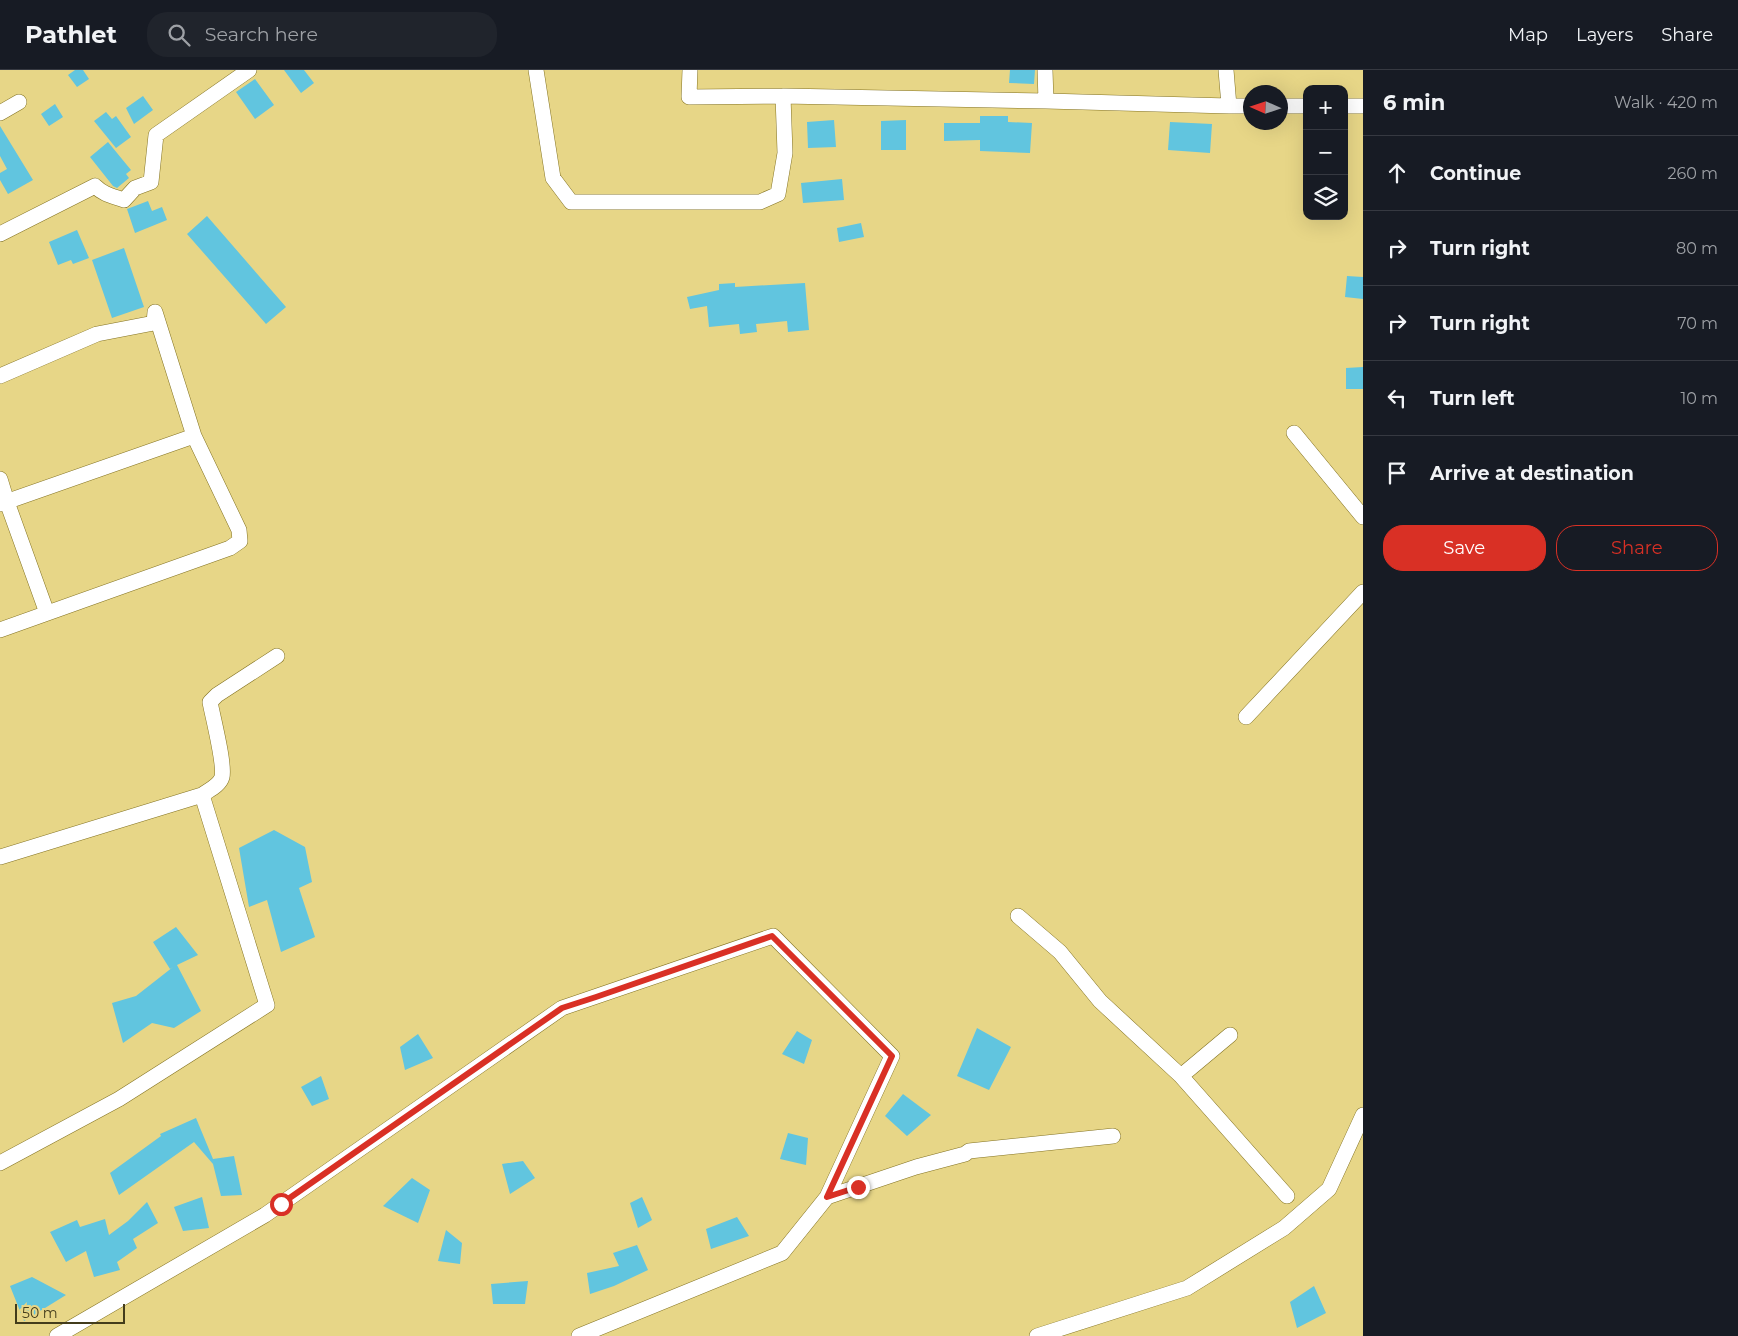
<!DOCTYPE html>
<meta charset="utf-8">
<style>
body{margin:0;font-family:Montserrat,sans-serif;background:#20242c;color:#f1f3f6}
.controls{position:absolute;right:15px;top:15px;display:grid;overflow:hidden;border-radius:10px;box-shadow:0 5px 20px #0002}
.controls button{width:45px;height:45px;display:grid;place-items:center;padding:0;border:0;border-bottom:1px solid #363941;background:#171b24;color:#f1f3f6;font:25px sans-serif}
.compass{position:absolute;left:1243px;top:15px;width:45px;height:45px;border-radius:50%;background:#171b24;box-shadow:0 5px 20px #0002;rotate:273deg}
.scale{position:absolute;left:15px;bottom:12px;width:110px;box-sizing:border-box;padding-left:5px;border:2px solid #433c1b;border-top:0;font-size:14px;line-height:18px;white-space:nowrap;color:#433c1b;-webkit-text-stroke:4px #e7d687;paint-order:stroke}
.stop{position:absolute;width:15px;height:15px;margin:-11px;border:4px solid #d93025;border-radius:50%;background:#fff}
.stop.end{background:#d93025;border-color:#fff;box-shadow:0 1px 5px #0008}
.list{margin:0;padding:0;list-style:none}
h2{display:flex;justify-content:space-between;align-items:center;height:65px;margin:0;padding:0 20px;font-size:21px}
h2 small{font-size:16px;font-weight:400;color:#9ea1a6}
.list li{display:grid;grid-template-columns:32px 1fr auto;gap:15px;align-items:center;box-sizing:border-box;height:75px;padding:0 20px;border-top:1px solid #363941}
.list b{display:block;font-size:19px;white-space:nowrap}
.list em{font-size:16px;font-style:normal;color:#9ea1a6}
.actions{display:flex;gap:10px;padding:15px 20px}
.actions a{flex:1;padding:11px 0;border:1px solid #d93025;border-radius:20px;text-align:center;font-size:18px;color:#d93025}
.actions .main{background:#d93025;color:#fff}
.icon{flex:none;width:28px;height:28px;fill:none;stroke:currentColor;stroke-width:2;stroke-linecap:round;stroke-linejoin:round}
.map{position:relative;flex:none;width:1363px;height:1266px;overflow:hidden}
header{display:flex;align-items:center;gap:30px;box-sizing:border-box;height:70px;padding:0 25px;background:#171b24;border-bottom:1px solid #363941}
header strong{font-size:24px}
nav{display:flex;gap:28px;margin-inline-start:auto;font-size:18px}
.search{width:350px;height:45px;background:#20242c;display:flex;align-items:center;gap:12px;box-sizing:border-box;padding:0 18px;border-radius:20px;color:#9ea1a6;font-size:19px}
main{display:flex}
aside{flex:1;background:#171b24}
.map>svg:first-child{display:block}
.building{fill:#61c5df}
.lines{fill:none;stroke-linecap:round;stroke-linejoin:round}
.street-casing{stroke:#847322;stroke-width:16}
.street{stroke:#fff;stroke-width:15}
.route{stroke:#d93025;stroke-width:6}
</style>
<header>
<strong>Pathlet</strong>
<div class="search"><svg class="icon" aria-label="search" viewBox="0 0 24 24"><circle cx="10" cy="10" r="6"/><path d="M15 15l6 6"/></svg>Search here</div>
<nav><a>Map</a><a>Layers</a><a>Share</a></nav>
</header>
<main>
<div class="map">
<svg width="1363" height="1266" viewBox="0 0 1363 1266">
<rect width="100%" height="100%" fill="#e7d687"/>
<path class="building" d="M75,0H83L89,9L77,17L68,5Z
M284,0H304L314,13L301,23Z
M1010,0H1035L1034,14L1009,13Z
M255,9L274,35L255,49L236,22Z
M143,26L153,40L134,54L126,38Z
M55,34L63,47L49,56L41,44Z
M106,42L112,49L116,46L131,67L116,78L94,51Z
M980,46H1008V52L1032,53L1030,83L980,81V70L944,71V53H980Z
M834,50L836,77L808,78L807,52Z
M906,50V80H881V51Z
M1170,52L1212,54L1210,83L1168,80Z
M0,56L33,110L8,124L0,110V103L7,99L0,86Z
M108,72L131,100L126,104L129,108L117,118L113,116L90,87Z
M842,109L844,130L803,133L801,113Z
M148,131L152,141L162,137L167,150L135,163L127,139Z
M207,146L286,237L266,254L187,164Z
M861,153L864,167L839,172L837,158Z
M77,160L89,188L73,194L71,190L58,195L49,172Z
M124,178L144,237L112,248L92,190Z
M1347,206L1363,207V229L1345,227Z
M735,213V217L805,213L809,260L788,262L787,251L756,254L757,262L740,264L739,254L709,257L707,236L690,239L687,227L719,220V214Z
M1363,297V319H1346V298Z
M274,760L305,777L312,812L299,818L315,867L281,882L267,830L249,837L239,778Z
M176,857L198,885L177,895L201,941L174,958L152,953L123,973L112,933L136,926L173,897L170,899L153,872Z
M977,958L1011,977L989,1020L957,1006Z
M797,961L812,970L804,994L782,984Z
M418,964L433,988L405,1000L400,977Z
M321,1006L329,1029L312,1036L301,1017Z
M903,1024L931,1045L907,1066L885,1046Z
M196,1048L213,1089L234,1086L242,1125L221,1126L213,1094L194,1072L119,1125L110,1103L161,1066L160,1064Z
M788,1063L808,1068L806,1095L780,1089Z
M523,1091L535,1108L510,1124L502,1094Z
M412,1108L430,1120L418,1153L383,1136Z
M202,1127L209,1158L183,1161L174,1137Z
M642,1127L652,1150L638,1158L630,1133Z
M147,1132L158,1153L133,1169L137,1178L117,1192L120,1200L94,1207L86,1181L66,1192L50,1162L77,1150L80,1157L105,1149L109,1165L128,1151Z
M737,1147L749,1166L711,1179L706,1159Z
M446,1160L462,1173L460,1194L438,1191Z
M637,1175L648,1200L614,1216L590,1224L587,1203L619,1196L613,1183Z
M32,1207L66,1225L24,1251L10,1216Z
M528,1211L525,1234H493L491,1214Z
M1314,1216L1326,1243L1297,1258L1290,1232Z"/>
<g class="lines">
<g class="street-casing">
<path id="street" d="M536,0L553,108L571,132H760L778,124L785,83L783,26
M690,0L689,27L783,26L1046,31L1045,0
M1046,31L1229,36L1226,0
M1229,36H1250
M1280,36H1307
M1344,36H1363
M0,43L19,32
M0,164L95,116C104,125 113,126 124,130L135,118L151,112L156,65L249,0
M0,306L97,264L154,253L155,242
M1294,363L1363,447
M0,409L7,432L47,543
M0,434L194,366
M0,560L230,478L240,471L239,460L194,366L155,242
M1246,647L1363,522
M202,725C209,720 220,715 222,707C225,694 213,648 210,632L217,625L277,586
M0,787L202,725L267,935L119,1029L0,1093
M1018,846L1060,882L1100,931L1181,1006L1287,1126
M1181,1006L1230,965
M827,1127L916,1097L965,1084L969,1081L1113,1066
M57,1266L265,1145L562,938L773,866L892,986L827,1127L782,1183L579,1266
M1037,1266L1187,1218L1284,1158L1329,1119L1363,1045"/>
</g>
<use href="#street" class="street"/>
</g>
<g class="lines">
<path class="route" d="M281,1134L562,938L596,927L772,866L892,986L827,1127L858,1117"/>
</g>
</svg>
<div class="controls">
<button>+</button>
<button>−</button>
<button><svg class="icon" aria-label="layers" viewBox="0 0 24 24"><path d="M12 4l9 5-9 5-9-5zM3 14l9 5 9-5"/></svg></button>
</div>
<svg class="compass" viewBox="-18 -18 36 36"><path d="M0-13l5 13h-10z" fill="#e53935"/><path d="M0 13l5-13h-10z" fill="#9ea1a6"/></svg>
<div class="scale">50 m</div>
<div class="stop" style="left:281px;top:1134px"></div>
<div class="stop end" style="left:858px;top:1117px"></div>
</div>
<aside>
<h2>6 min<small>Walk · 420 m</small></h2>
<ul class="list">
<li><svg class="icon" aria-label="ahead" viewBox="0 0 24 24"><path d="M12 20V5M6 11l6-6 6 6"/></svg><div><b>Continue</b></div><em>260 m</em></li>
<li><svg class="icon" aria-label="right" viewBox="0 0 24 24"><path d="M7 20v-9h11M14 6l5 5-5 5"/></svg><div><b>Turn right</b></div><em>80 m</em></li>
<li><svg class="icon" aria-label="right" viewBox="0 0 24 24"><path d="M7 20v-9h11M14 6l5 5-5 5"/></svg><div><b>Turn right</b></div><em>70 m</em></li>
<li><svg class="icon" aria-label="left" viewBox="0 0 24 24"><path d="M17 20v-9H6M10 6l-5 5 5 5"/></svg><div><b>Turn left</b></div><em>10 m</em></li>
<li><svg class="icon" aria-label="arrive" viewBox="0 0 24 24"><path d="M6 21V4h12l-3 4 3 4H6"/></svg><div><b>Arrive at destination</b></div></li>
</ul>
<div class="actions"><a class="main">Save</a><a>Share</a></div>
</aside>
</main>
